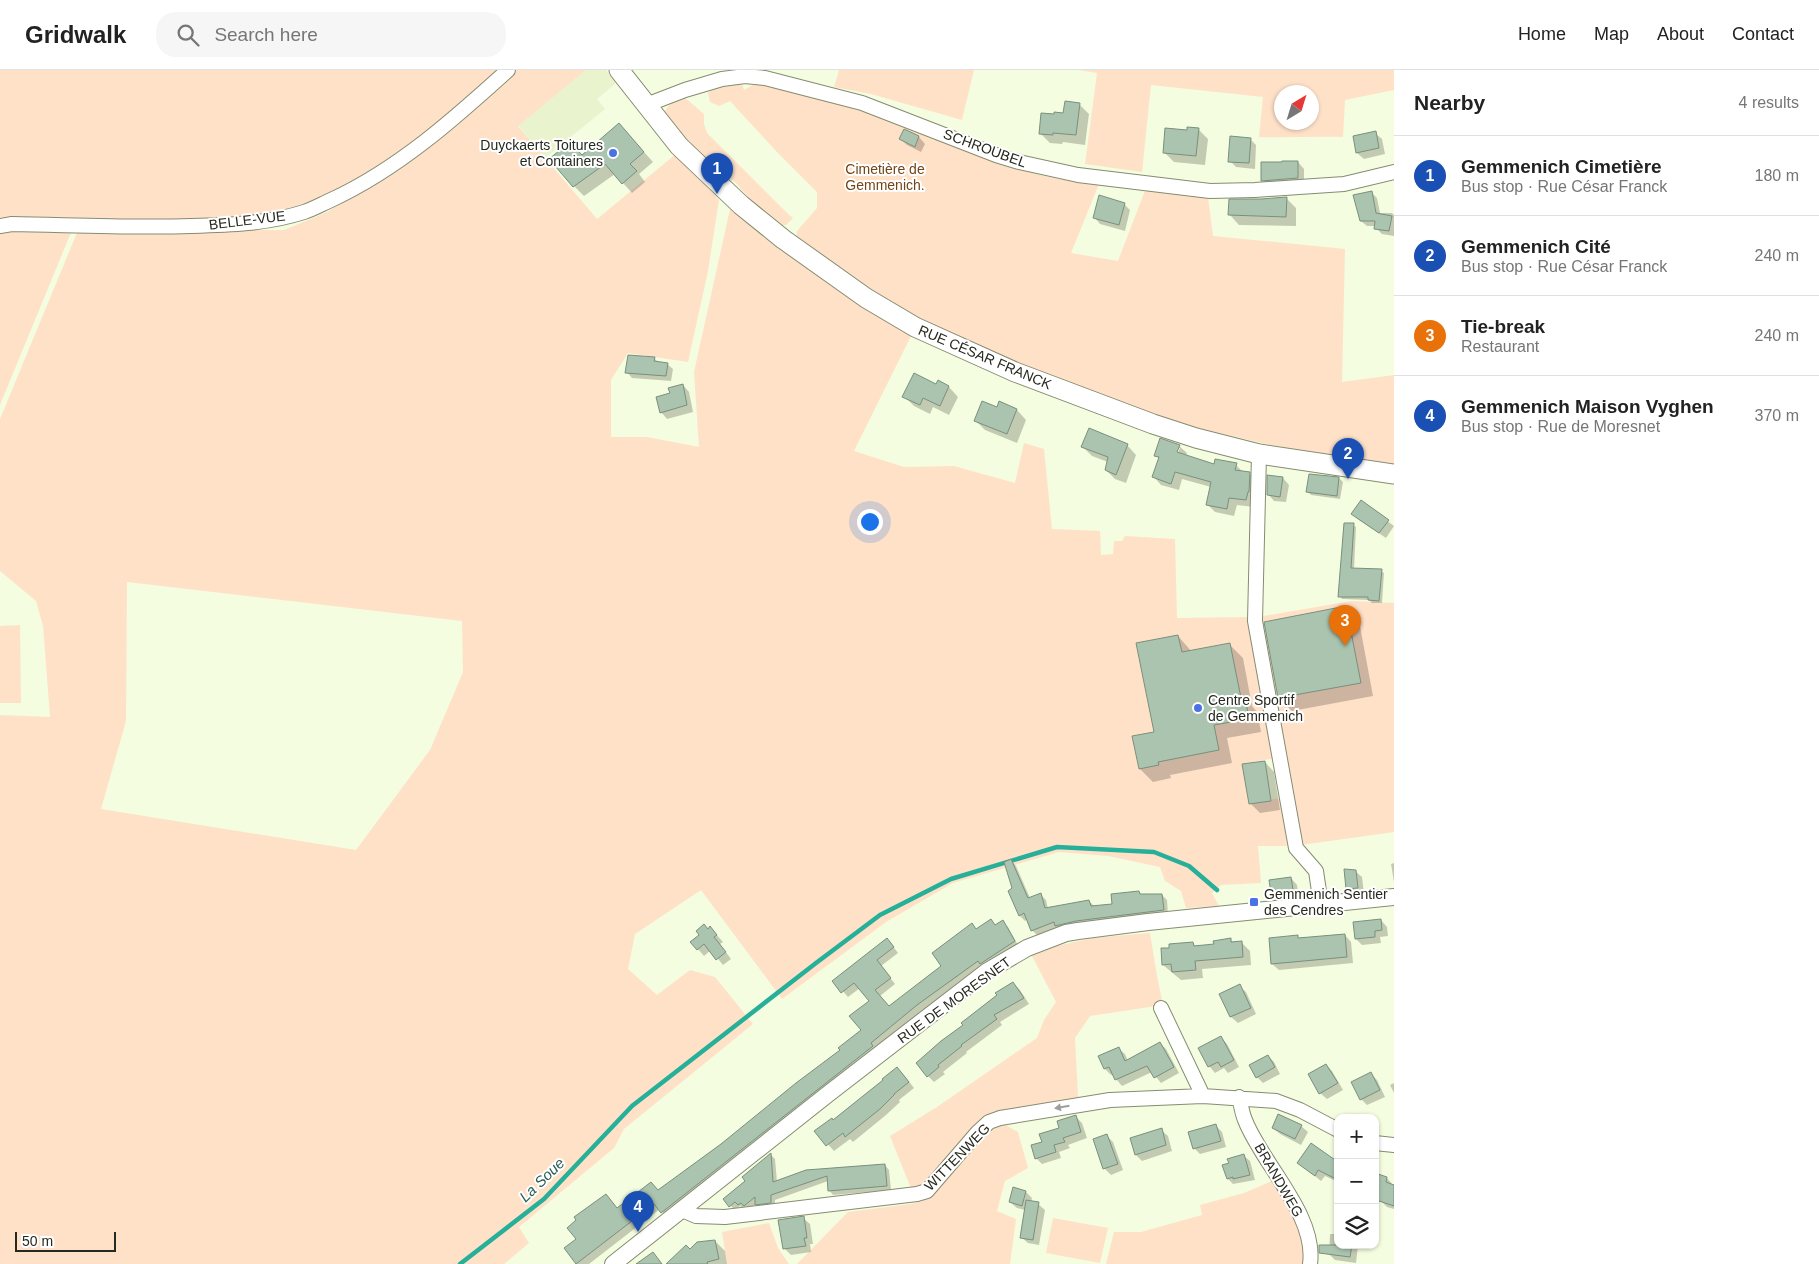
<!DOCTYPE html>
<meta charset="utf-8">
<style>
body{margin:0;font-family:Arial,sans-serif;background:#f6f6f6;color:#222}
.controls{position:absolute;right:15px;bottom:15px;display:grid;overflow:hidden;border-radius:10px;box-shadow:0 1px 4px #0004}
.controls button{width:45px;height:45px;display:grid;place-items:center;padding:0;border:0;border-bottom:1px solid #e0e0e0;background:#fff;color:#222;font:25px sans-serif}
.compass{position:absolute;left:1274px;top:15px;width:45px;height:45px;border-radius:50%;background:#fff;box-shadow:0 1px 4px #0004;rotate:38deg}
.scale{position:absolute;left:15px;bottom:12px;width:101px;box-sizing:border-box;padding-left:5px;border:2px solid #26291e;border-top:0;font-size:14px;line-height:18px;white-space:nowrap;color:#26291e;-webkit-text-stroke:4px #fff;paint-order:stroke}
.you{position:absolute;left:869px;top:451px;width:18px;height:18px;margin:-12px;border:4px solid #fff;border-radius:50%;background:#1a73e8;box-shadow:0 0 0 8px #1a73e833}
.badge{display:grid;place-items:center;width:32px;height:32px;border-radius:50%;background:#4b72e5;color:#fff;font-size:16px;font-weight:700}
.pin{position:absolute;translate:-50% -41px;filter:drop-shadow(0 1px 2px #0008)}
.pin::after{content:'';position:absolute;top:26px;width:18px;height:15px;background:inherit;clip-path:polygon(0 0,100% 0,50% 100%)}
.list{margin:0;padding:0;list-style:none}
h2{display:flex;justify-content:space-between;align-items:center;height:65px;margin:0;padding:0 20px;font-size:21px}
h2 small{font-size:16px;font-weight:400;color:#767676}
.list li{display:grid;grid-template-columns:32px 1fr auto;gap:15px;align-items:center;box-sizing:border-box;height:80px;padding:0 20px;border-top:1px solid #e0e0e0}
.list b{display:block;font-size:19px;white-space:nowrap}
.list p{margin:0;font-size:16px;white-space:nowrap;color:#767676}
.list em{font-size:16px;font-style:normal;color:#767676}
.icon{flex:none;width:28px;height:28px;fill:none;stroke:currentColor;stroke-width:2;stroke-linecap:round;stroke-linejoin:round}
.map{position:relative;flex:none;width:1394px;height:1194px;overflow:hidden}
header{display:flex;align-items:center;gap:30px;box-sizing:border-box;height:70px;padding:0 25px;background:#fff;border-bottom:1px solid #e0e0e0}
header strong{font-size:24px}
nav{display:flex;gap:28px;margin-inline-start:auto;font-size:18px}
.search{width:350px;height:45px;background:#f6f6f6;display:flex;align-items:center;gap:12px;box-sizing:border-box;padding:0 18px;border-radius:20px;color:#767676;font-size:19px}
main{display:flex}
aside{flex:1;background:#fff}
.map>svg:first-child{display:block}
.built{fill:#e9f3ce}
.green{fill:#ffe1c8;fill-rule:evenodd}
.shadow{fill:#0003;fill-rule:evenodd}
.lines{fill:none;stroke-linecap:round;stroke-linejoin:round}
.stream{stroke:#26b099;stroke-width:4.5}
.building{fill:#abc4af;stroke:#79907c}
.minor-casing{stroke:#858c71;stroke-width:16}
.tertiary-casing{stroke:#858c71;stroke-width:18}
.secondary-casing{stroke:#858c71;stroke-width:21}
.minor{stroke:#fff;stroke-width:14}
.tertiary{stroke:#fff;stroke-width:16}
.secondary{stroke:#fff;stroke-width:19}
.oneway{fill:#9d9f9a}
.poi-dot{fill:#4b72e5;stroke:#fff;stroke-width:2}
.labels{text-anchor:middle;stroke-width:4;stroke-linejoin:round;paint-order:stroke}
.poi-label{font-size:14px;fill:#26291e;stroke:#fff;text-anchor:start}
.street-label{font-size:14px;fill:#26291e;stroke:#fff}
.park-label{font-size:14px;fill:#734415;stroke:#fff}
.water-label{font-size:15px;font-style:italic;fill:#295e53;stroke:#fff}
</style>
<header>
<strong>Gridwalk</strong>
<div class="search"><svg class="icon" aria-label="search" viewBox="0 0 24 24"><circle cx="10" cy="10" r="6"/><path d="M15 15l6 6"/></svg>Search here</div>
<nav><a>Home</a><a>Map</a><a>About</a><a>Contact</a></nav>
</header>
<main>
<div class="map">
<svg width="1394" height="1194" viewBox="0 0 1394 1194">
<rect width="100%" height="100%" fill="#f4fddf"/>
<path class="built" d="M586,0H606L616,13L597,29L605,39L545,88L518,55Z"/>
<path class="green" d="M0,0H501L453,44L376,98L330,125L258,148L160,153L0,151Z
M517,0H586L518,56L597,149L676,84L719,130L708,201L688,292L628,283L611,310V367H647L699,377L694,302L730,139L852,229L911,266L854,381L904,397L954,396L1015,413L1024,373L1044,379L1052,459L1100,461L1101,485L1113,484L1114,471H1122L1125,466L1175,469L1177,548L1249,547L1276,688L1243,694L1249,733L1281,728L1287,776H1258L1261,813L1221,815L1212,823L1219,836L1186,838L1181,821L1165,811L1160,797L1108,786L1059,782L953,813L886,852L782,929L701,820L635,864L628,899L657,925L690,900L715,907L753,954L624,1059L614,1078L519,1157L529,1173L504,1194H0V645L50,647L43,556L36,531L0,501V349L74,170L78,160H284L327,142L399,98ZM127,512L462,551L463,602L430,680L356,780L101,739L126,651Z
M839,0H974L962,50L871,24L834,17Z
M1079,0H1394V20L1345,30L1343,67C1315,66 1287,68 1259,67L1263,27L1151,15L1142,102L1085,94L1097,3ZM1312,22V52H1282V22Z
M741,11L744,20L756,13C810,26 866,39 918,59C935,66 952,75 970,82C1011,98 1055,112 1099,114L1071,183L1118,191L1146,118L1208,127L1213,166L1345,179L1342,312L1394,305V398L1306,383L1197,358L1112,331L986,282L904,244L796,171L797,161L817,138V122L777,82L730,31L719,36L710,32L708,23L715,17Z
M684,27L704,44V54L707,63L788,144L793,148L786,155L780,156L760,142L737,114L711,91L689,77L664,42L672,31Z
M24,158L72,160L0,335V161Z
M1351,531L1394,533V762L1301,775L1258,547Z
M20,555L21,633H0V556Z
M1150,863L1157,906L1163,935L1090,946L1075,968L1078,1026L1082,1029L1007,1043L931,1114L912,1121L890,1066L937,1037L1037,968L1044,950L1056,932L1032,886L1057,876L1092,868Z
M1002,1053L1018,1062L1028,1098L1005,1111L997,1141L1016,1149L1010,1194H797L848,1142L911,1134L923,1131L935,1121L990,1058Z
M1279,1108L1303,1152L1310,1194H1106L1114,1162H1141L1202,1145L1200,1135L1244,1123Z
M1053,1148L1108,1158L1100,1193L1046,1183Z
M769,1153L778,1178L789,1194H726L727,1193L722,1162Z"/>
<path class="shadow" d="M1079,34L1089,44L1085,75L1063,72L1062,74L1050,73L1040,63Z
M619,54L653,92L639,104L645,112L632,123L615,104L584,126L574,116L582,86Z
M1198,59L1208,69L1205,95L1174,92L1164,82L1188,62Z
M905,61L919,67L925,74L921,82L907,75L901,69Z
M1375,63L1382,69L1385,84L1364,89L1357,83Z
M1250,69L1256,75L1255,99L1236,97L1230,91Z
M1298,92L1304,99V114L1269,117L1263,110Z
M1371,122L1377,128L1380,143H1392L1394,145V166L1382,164L1376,158V156H1367L1361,151Z
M1286,128L1296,138V156L1239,155L1230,145Z
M1124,134L1130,140L1125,161L1100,154L1094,147Z
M654,288L659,293L667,294L673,299L671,311L632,308L627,302Z
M938,312L949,317L958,327L949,345L933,337L930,344L914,336L904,326L937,315Z
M683,315L689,322L693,342L667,349L661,342L671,324Z
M1000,333L1017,340L1026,350L1017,373L985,360L975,350L998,338Z
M1127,375L1136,385L1126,413L1115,409L1106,400L1108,392L1092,386L1083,377Z
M1179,376L1187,383L1186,386L1215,395H1236L1243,402L1249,403L1257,410L1254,437L1237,435L1234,446L1215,442L1207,434L1211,417L1182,409L1179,420L1161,415L1154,407L1160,390L1156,385ZM1177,378H1180L1176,388Z
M1283,408L1289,415L1286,432L1274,431L1268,424Z
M1339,408L1343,412L1340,429L1311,425L1307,421Z
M1361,432L1394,456L1386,468L1359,450L1353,444Z
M1353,455L1356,457L1354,499L1381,501L1384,503L1382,533H1372L1369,530L1342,529L1340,526Z
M1346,538L1359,551L1373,626L1292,641L1279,628L1265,553Z
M1178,566L1192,582L1229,574L1243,588L1252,636L1257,642L1261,662L1227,668L1232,693L1170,705L1171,708L1153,712L1140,699L1155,663Z
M1265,692L1274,702L1280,740L1260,743L1250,733Z
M1011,790L1016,796L1030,828L1041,825L1046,830L1048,839L1089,831L1095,837L1113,835L1139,822L1142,826L1162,825L1167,830L1168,845L1058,857L1037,865L1032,860L1028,848L1025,851L1020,846L1009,821L1014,818Z
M1394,793V812L1391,794Z
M1355,801L1362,807L1364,824H1354L1347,818Z
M1291,808L1297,815L1299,832L1279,834L1273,828Z
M1381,850L1387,857L1388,866L1380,867L1381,873L1362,875L1356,869Z
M991,851L996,856L1002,852L1008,857L1019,877L984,896L923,940L667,1147L660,1139L589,1194H577L565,1178L618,1139L658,1121L722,1075L842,981L863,960L870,931L860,918L848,927L834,911L892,875L898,883L881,896L895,914L880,926L889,937L943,897L977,860Z
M708,860L716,864L723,872L720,874L731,889L723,895L711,880L704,886L692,872Z
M1345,865L1351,872L1353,893L1279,900L1272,894L1298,867L1300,869Z
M1231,870L1234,873L1241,872L1250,881L1251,895L1202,899L1203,908L1181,910L1163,895L1193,873L1196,877L1215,875Z
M1013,913L1020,920L1029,934L1000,952L1002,955L966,982L967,983L943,1002L945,1004L934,1012L928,1006Z
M1239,916L1246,922L1256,944L1238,953L1231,947L1221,924Z
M1221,967L1227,974L1239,997L1228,1003L1224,998L1215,1003L1209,996Z
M1160,973L1166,979L1179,1003L1161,1013L1152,1002L1122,1016L1116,1009L1113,1004L1111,1005L1105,999L1118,978L1125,984L1128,991Z
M1268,986L1274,992L1280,1004L1263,1013L1257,1007Z
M1326,995L1332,1001L1343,1020L1327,1029L1320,1023Z
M903,1004L914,1018L899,1030L900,1032L886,1045L853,1072L850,1069L834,1081L816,1061L834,1051L885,1010Z
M1371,1004L1377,1010L1385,1027L1367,1035L1361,1029Z
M1394,1013V1023L1390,1015Z
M1075,1046L1082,1053L1087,1068L1068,1075L1070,1078L1059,1082L1061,1088L1042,1094L1036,1088L1043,1072Z
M1216,1056L1222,1062L1226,1077L1200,1084L1194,1078Z
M1301,1056L1308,1062L1301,1075L1280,1064L1273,1058Z
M1161,1060L1168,1066L1172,1081L1142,1091L1136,1085Z
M1107,1066L1113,1072L1123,1100L1111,1105L1104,1098Z
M771,1085L775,1089L777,1112L885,1095L889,1100L891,1120L833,1125L829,1120L828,1111L775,1130V1137L761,1139L756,1134L749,1139L746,1136L743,1138L740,1136L735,1140L724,1129L746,1111Z
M1244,1086L1250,1091L1255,1110L1233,1114L1228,1109Z
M1299,1093H1338V1112L1325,1106L1321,1111Z
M1387,1108L1394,1116V1139L1387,1137L1380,1130Z
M1026,1122L1032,1128L1031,1132L1038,1134L1045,1140L1039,1175L1028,1173L1021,1167L1025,1140L1017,1138L1010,1132Z
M803,1148L810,1154L813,1174H810L811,1182L791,1185L784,1178Z
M1330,1164H1338V1175H1358L1356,1193L1335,1190L1329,1184Z
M715,1171L725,1181L727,1194H685L690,1181Z"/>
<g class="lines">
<path class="stream" d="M460,1194L544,1129L632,1036L816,893L880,845L951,809L1057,777L1154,782L1189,796L1217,820"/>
</g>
<path class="building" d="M1065,31L1080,33L1076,65L1053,63V65L1039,64L1041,43L1054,44V42L1063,43Z
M619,53L644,82L630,94L637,101L622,114L605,94L573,117L549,89L570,72L582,85Z
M1187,57L1199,58L1196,86L1163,83L1165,58L1187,60Z
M904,59L919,66L915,77L899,69Z
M1376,61L1379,78L1356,83L1353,66Z
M1230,66L1251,68L1249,93L1228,92Z
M1282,91H1298V108L1261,111V92H1282Z
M1372,121L1376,143L1392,146L1389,161L1374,159L1375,151H1360L1353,125Z
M1099,125L1125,133L1119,155L1093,148Z
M1287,127L1286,147L1228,145L1229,129H1261Z
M628,285L655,287L654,291L668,293L666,306L625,303Z
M914,303L936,314L938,310L949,316L940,336L923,328L920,335L902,327Z
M683,314L687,335L660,343L656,327L670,323L668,318Z
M982,331L997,337L999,331L1017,339L1007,364L974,351Z
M1089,358L1128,374L1116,405L1105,400L1108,387L1081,377Z
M1160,368L1180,375L1177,382L1214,394L1215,389L1237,393L1235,400L1250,402L1249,422H1248L1246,430L1229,428L1227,439L1206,435L1211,412L1175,402L1171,414L1152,407L1159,387L1154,386Z
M1309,404L1339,407L1337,426L1306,422Z
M1267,405L1283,407L1280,427L1267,425Z
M1361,430L1389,450L1379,463L1351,444Z
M1344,453H1354L1351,498L1382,499L1379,531L1368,530V527H1338Z
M1346,536L1361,613L1278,628L1264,552Z
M1178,565L1182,582L1230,573L1241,628L1245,627L1249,649L1214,655L1219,680L1158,692L1159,695L1139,699L1132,666L1154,662L1136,573Z
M1265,691L1271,731L1249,734L1242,694Z
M1011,789L1028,828L1041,823L1045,838L1089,830L1091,836L1112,834L1111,824L1139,821L1140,824H1162L1164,840L1076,851L1055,856L1054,852L1031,861L1024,843L1019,846L1008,821L1012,818L1004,792Z
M1344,799L1356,800L1358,818L1346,819Z
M1291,807L1294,826L1272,829L1269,810Z
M991,849L995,855L1003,850L1015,871L980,894L978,891L917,935L871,973L873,976L661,1143L654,1134L576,1194L564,1178L576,1169L567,1158L576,1150L574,1147L606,1124L617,1138L651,1112L658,1120L721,1074L796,1013L840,980L838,978L861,960L849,946L869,931L854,913L841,923L832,911L887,868L894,877L877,890L891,908L875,920L889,936L941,896L932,883L972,853L976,859Z
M1381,849L1382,860L1375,861V867L1355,869L1353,852Z
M704,854L708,859L710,856L717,865L714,867L726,882L716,890L704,874L697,880L690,872L699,865L696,861Z
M1345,864L1347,887L1271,894L1269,868L1298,865V868Z
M1231,868V872L1242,871L1243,887L1195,891L1196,900L1172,902L1171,894L1162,895L1161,878H1169V874L1193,872L1194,876L1214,874L1213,871Z
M1013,912L1024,928L994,945L997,949L961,975L962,976L938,995L939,997L927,1007L916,993L941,971L963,955L961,953L997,925L995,923Z
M1240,914L1251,938L1230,947L1219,924Z
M1221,966L1234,990L1221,997L1218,992L1208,997L1198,978Z
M1160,972L1174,997L1154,1008L1147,996L1115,1010L1109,997L1104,999L1098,986L1119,977L1125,991Z
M1268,985L1275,997L1256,1008L1249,995Z
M1326,994L1338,1013L1319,1024L1308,1004Z
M897,997L909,1012L894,1024V1025L880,1039L845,1067L843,1063L826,1076L814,1061L832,1048L833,1050L883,1010L882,1009Z
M1371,1002L1380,1020L1360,1030L1351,1012Z
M1278,1044L1302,1055L1295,1069L1272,1058Z
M1076,1045L1081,1062L1063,1068L1065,1072L1054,1075L1056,1082L1035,1089L1031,1075L1042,1072L1039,1064L1059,1058L1057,1051Z
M1216,1054L1221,1071L1193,1079L1188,1062Z
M1162,1058L1166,1075L1135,1085L1130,1068Z
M1107,1064L1118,1094L1103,1099L1093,1069Z
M1311,1073L1338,1092V1110L1318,1100L1315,1106L1297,1093Z
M771,1083L773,1112L806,1100L885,1094L887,1116L828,1121L827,1106L771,1125V1133L755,1135V1127L744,1136L741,1133L738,1135L735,1132L729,1137L723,1129L745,1111L742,1107Z
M1244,1084L1250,1105L1233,1109V1107L1227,1109L1222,1095L1229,1093L1227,1089Z
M1375,1103L1387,1107L1386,1112L1394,1115V1136L1379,1131L1377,1137H1375Z
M1013,1117L1026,1121L1022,1136L1009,1132Z
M1026,1130L1039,1132L1033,1170L1020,1168Z
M804,1146L807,1168H804L806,1176L783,1179L778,1150Z
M715,1170L719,1189L707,1192L708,1194H666L686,1175L690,1179L697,1172Z
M1319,1175H1352L1350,1187L1319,1183Z
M653,1182L662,1194H636Z"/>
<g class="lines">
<g class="minor-casing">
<path id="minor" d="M646,35L685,20L722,9L745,6L765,8L862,33L996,85L1019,92L1078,105L1210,121L1255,120L1344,114L1394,102
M0,156L12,154C72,155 131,158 191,156C228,155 267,154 304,142C313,139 322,134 331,130C398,99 454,49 508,0
M1259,384L1255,551L1296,778L1316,801L1321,835
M1161,938L1203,1026
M1239,1027C1241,1035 1242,1043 1245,1050C1262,1094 1317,1145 1310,1194
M1375,1073L1394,1075
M682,1140L696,1146L725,1147L917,1124L927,1121L977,1063L989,1052L1000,1048L1110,1030L1203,1026L1276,1031L1300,1040L1338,1060"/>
</g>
<g class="tertiary-casing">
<path id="tertiary" d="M613,1194L828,1024L986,902L1027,878L1066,863L1078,861L1148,852L1394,827"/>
</g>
<g class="secondary-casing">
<path id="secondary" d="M619,0L679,76L741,135L783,169L866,228L915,257L1015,302L1153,354L1196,368L1259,384L1394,404"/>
</g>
<use href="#minor" class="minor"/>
<use href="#tertiary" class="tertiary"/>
<use href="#secondary" class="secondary"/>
</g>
<defs><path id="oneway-solid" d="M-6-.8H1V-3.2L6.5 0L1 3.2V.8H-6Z" transform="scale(1.25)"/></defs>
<use class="oneway" href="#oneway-solid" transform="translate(1062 1037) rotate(170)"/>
<g class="poi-dot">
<circle cx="613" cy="83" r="5"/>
<circle cx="1198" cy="638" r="5"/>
<rect x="1249" y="827" width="10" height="10" rx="2.5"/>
</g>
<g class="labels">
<g class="poi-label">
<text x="603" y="80" text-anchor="end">Duyckaerts Toitures<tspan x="603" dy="16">et Containers</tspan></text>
<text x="1208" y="635">Centre Sportif<tspan x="1208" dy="16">de Gemmenich</tspan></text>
<text x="1264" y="829">Gemmenich Sentier<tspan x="1264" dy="16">des Cendres</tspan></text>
</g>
<g class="street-label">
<text transform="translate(985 78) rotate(20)" y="5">SCHROUBEL</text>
<text transform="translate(247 150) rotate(-7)" y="5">BELLE-VUE</text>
<text transform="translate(985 287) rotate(23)" y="5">RUE CÉSAR FRANCK</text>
<text transform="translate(954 930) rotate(-36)" y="5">RUE DE MORESNET</text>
<text transform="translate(957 1087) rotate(-46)" y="5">WITTENWEG</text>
<text transform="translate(1279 1110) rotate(60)" y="5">BRANDWEG</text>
</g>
<g class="park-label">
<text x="885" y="104">Cimetière de<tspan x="885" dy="16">Gemmenich.</tspan></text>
</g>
<g class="water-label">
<text transform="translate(542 1110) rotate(-44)" y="5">La Soue</text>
</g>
</g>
</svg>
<div class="controls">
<button>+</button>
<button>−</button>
<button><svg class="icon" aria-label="layers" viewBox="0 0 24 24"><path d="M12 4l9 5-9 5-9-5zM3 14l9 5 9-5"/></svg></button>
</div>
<svg class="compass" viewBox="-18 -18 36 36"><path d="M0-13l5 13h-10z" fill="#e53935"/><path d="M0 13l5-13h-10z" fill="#767676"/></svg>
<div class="scale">50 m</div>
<div class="you"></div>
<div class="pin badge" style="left:717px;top:124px;background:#1a4fb4">1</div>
<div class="pin badge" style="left:1348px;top:409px;background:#1a4fb4">2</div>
<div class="pin badge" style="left:1345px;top:576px;background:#e8710a">3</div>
<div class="pin badge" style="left:638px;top:1162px;background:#1a4fb4">4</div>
</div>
<aside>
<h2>Nearby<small>4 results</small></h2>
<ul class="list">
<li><span class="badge" style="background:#1a4fb4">1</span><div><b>Gemmenich Cimetière</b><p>Bus stop · Rue César Franck</p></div><em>180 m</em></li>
<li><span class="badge" style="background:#1a4fb4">2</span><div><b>Gemmenich Cité</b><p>Bus stop · Rue César Franck</p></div><em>240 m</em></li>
<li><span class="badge" style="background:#e8710a">3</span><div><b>Tie-break</b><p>Restaurant</p></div><em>240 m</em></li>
<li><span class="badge" style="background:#1a4fb4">4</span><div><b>Gemmenich Maison Vyghen</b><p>Bus stop · Rue de Moresnet</p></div><em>370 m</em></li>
</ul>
</aside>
</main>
